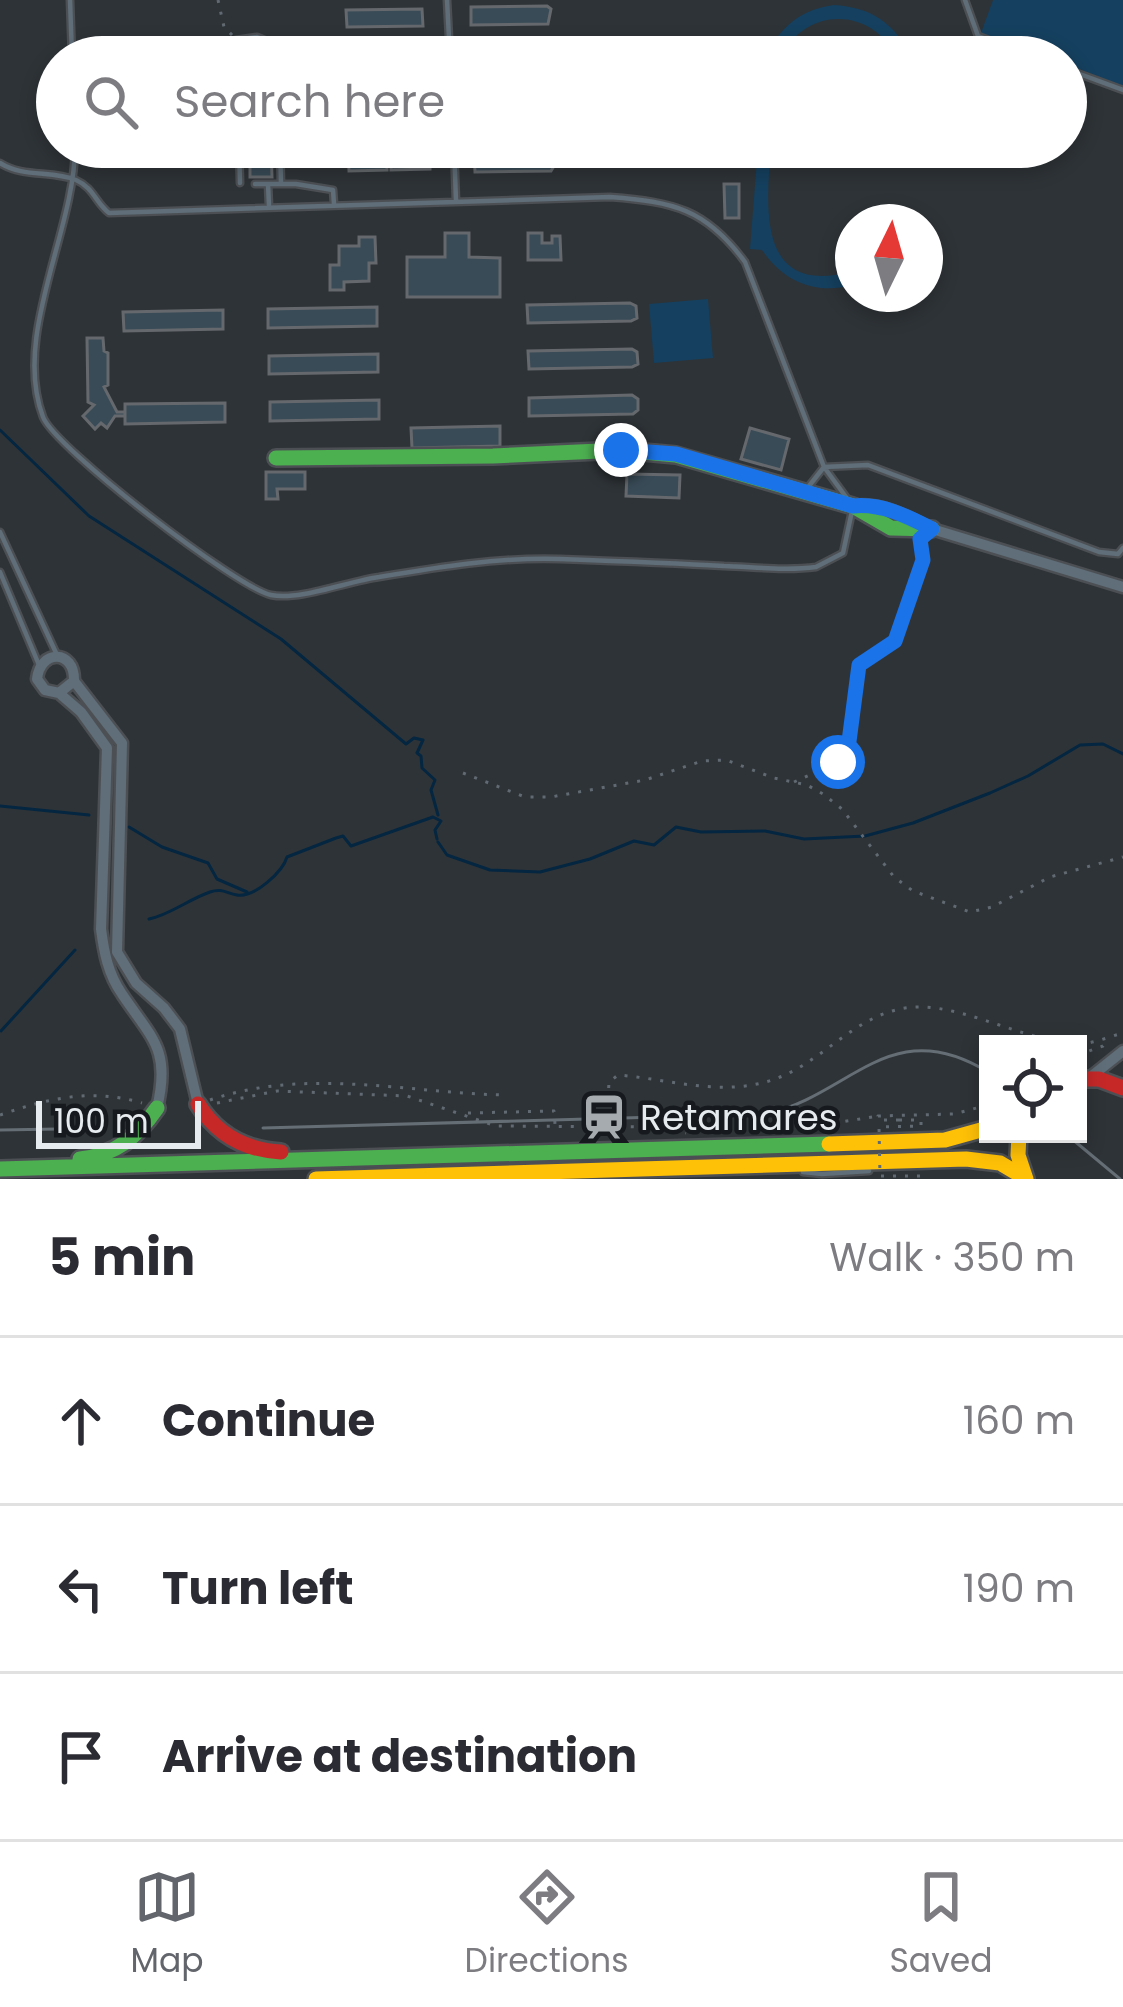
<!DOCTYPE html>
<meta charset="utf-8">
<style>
body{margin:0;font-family:Poppins,sans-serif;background:#f2f2f3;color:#2b2b33}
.controls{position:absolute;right:36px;bottom:36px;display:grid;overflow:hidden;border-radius:0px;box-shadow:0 6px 18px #0003}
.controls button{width:108px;height:108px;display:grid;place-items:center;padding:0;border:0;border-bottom:3px solid #e1e1e2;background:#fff;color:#2b2b33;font:60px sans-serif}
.compass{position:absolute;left:835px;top:204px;width:108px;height:108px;border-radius:50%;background:#fff;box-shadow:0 6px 18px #0003;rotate:5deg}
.scale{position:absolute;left:36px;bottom:30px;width:165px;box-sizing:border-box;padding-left:12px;border:6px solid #e6ebf0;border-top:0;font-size:33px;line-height:42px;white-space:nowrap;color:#e6ebf0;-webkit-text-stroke:9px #161a1e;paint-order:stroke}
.stop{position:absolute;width:36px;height:36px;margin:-27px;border:9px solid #1a73e8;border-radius:50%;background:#fff}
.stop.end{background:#1a73e8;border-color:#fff;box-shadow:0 3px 12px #0008}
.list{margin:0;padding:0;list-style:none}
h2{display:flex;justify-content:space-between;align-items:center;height:156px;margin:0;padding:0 48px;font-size:51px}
h2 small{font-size:39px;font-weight:400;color:#7c7c81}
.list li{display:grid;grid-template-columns:78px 1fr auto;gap:36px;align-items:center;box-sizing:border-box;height:168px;padding:0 48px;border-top:3px solid #e1e1e2}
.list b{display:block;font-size:45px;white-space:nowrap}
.list em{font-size:39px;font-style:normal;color:#7c7c81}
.icon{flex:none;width:66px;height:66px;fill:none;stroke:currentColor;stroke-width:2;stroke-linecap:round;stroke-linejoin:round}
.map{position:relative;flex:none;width:1123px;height:1179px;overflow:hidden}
.search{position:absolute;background:#fff;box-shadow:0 6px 18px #0003;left:36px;right:36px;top:36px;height:132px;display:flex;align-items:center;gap:30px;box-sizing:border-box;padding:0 42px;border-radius:66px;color:#7c7c81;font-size:45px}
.sheet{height:660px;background:#fff}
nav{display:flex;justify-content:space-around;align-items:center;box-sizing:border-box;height:168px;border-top:3px solid #e1e1e2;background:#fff;font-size:33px;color:#7c7c81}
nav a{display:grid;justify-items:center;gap:6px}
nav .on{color:#62656b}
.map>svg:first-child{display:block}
.green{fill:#15405f}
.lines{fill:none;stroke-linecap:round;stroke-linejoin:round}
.stream{stroke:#042640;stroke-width:3}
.building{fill:#394b57;stroke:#65696d;stroke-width:3}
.lane-casing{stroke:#4c5054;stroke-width:9}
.street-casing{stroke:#4c5054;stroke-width:15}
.fast-casing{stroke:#4c5054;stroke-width:20}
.slow-casing{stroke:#4c5054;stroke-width:20}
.jam-casing{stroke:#4c5054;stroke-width:20}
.path{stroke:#616a72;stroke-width:3;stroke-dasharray:3 9;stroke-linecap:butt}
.lane{stroke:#5f6e79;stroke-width:4.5}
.street{stroke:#5f6e79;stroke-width:10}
.fast{stroke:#4caf50;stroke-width:15}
.slow{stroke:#ffc107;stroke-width:15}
.jam{stroke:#c62828;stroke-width:15}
.tram{stroke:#656e75;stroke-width:3}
.path-bridge{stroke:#616a72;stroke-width:3;stroke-dasharray:3 9;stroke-linecap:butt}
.route{stroke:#1a73e8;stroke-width:15}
.labels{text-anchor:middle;stroke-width:9;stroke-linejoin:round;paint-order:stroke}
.poi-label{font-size:36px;fill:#e6ebf0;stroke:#161a1e;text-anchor:start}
</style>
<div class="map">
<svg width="1123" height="1179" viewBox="0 0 1123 1179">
<rect width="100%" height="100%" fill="#2e3337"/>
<path class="green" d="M993,0H1123V86L1066,64V57H1046L981,33Z
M834,5C870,7 896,23 910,57H896C872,7 806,6 781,57H766C779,27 802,9 834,5Z
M758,147H771C766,208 757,298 853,271V285C815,295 784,282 762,250L750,249Z
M708,299L713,358L654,363L649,304Z"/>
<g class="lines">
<path class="stream" d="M0,430L89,516L281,639L406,744L414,738L423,740L417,753L421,756L422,768L435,780L431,790L438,815
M0,806L89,815
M129,827L162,847L208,863L217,879L247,892
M438,842L447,855L490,870L540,872L590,859L634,841L654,845L676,827L701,832L765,831L804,839L865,836L913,823L990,793L1028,776L1080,745L1103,744L1123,754
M149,919C170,915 189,899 210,892C222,888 226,893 237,895C255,898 283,871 287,857L336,838L343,836L351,846L433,817L441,821L435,830L437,839
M1,1031L75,950"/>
</g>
<path class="building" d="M547,6L551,9L548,24L471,25V7Z
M422,9L423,26L347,27L346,10Z
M250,147H271L272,177H250Z
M348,147H387V170L349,171Z
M391,147H430V169L391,170Z
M474,153H550L554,166L551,171L475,172Z
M724,184H739V218H725Z
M445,233H469V257L500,258V297H407V257H445Z
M528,233H542V243H552V236H560L561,260H528Z
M359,237H375L376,263H369V281L344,282V290H330V265H339V246H359Z
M630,303L636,306L637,318L631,321L528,323L527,305Z
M377,307V326L268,328V309Z
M223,310V329L124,331L123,312Z
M87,338H103L104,351L108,353V385L104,387L117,412H125V416H115L107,428L101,423L95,429L83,416L94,405L88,402Z
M632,349L637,352L638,364L632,367L529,369L528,351Z
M378,354V372L269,374V356Z
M632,395L638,399V410L633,414L529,416V398Z
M379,400V419L270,421V402Z
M225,403V422L125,424V404Z
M500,426V446L412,448L411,428Z
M750,428L789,439L781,470L741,459Z
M266,472H305V489H277L278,499H266Z
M627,474L680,475L679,498L626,496Z"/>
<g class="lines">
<g class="lane-casing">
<path id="lane" d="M70,0L72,57
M447,0L450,57
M965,0L978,36L1034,57
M236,57V40L257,37L276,45V57
M1066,69L1123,90
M75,147C75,231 12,335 43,417C55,448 237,588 271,595C299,601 349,581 379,577C439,567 499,557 560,559C615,561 670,563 724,566C755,567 786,571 816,567L843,553L852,511
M239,147L240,183
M280,147L281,184
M454,147L456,201
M0,163C24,178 51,170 76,180C94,188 95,202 109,213L610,197C674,202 706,209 745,262L824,467L846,497
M255,184H296L333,190L334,204
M268,184L269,206
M809,486L824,467L868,465L1099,552L1118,554L1123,548
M0,532L57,655
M0,572L39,665
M803,1172L822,1174L869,1171"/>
</g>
<g class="street-casing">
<path id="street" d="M853,506C881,502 907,517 932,529L1123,587
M74,681L59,693L45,690L37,679C40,649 75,649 74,681L122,743L117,952L136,983L164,1008L180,1029L198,1104
M59,693L81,712L107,748L101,929C104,952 108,974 122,994C152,1039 171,1049 157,1108
M1093,1075L1123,1051"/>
</g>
<g class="fast-casing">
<path id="fast" d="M276,458L493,456L621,450L676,455L853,506L891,528L932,529
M80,1159C116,1155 137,1137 157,1108
M0,1169L829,1144"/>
</g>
<g class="slow-casing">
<path id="slow" d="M1019,1134L1018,1155L1026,1179
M829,1144L945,1140L988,1128
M316,1179L966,1159L1000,1163L1025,1178"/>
</g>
<g class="jam-casing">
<path id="jam" d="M1078,1079H1099L1123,1088
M198,1104C217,1135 245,1150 281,1152"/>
</g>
<path class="path" d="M218,0L224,27L233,36
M463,773L525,797H551L645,780L702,761L726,760L774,778L807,785L823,794L842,809L894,877L913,891L970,912L992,907L1050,877L1123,857
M794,782L838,762L848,749L859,665L895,641L923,560L920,543
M1078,1055L1103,1046L1108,1040
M210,1100C306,1067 407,1093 505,1095
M608,1100L609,1082L618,1075C669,1079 721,1097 772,1080C825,1063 858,1008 918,1007C971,1006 1037,1048 1088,1043C1099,1041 1112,1036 1123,1033
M217,1103L277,1091L407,1096L496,1126L655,1127L654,1122H658
M653,1106L657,1108L658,1122L686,1133
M468,1113L554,1111L555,1124
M0,1115C49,1098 92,1088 142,1103
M899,1120H879L878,1116L954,1114L988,1105
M798,1129L878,1116"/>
<use href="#lane" class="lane"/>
<use href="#street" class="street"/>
<use href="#fast" class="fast"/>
<use href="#slow" class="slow"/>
<use href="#jam" class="jam"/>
<path class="tram" d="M263,1128L766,1114C850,1096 890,1012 988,1072
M0,1130L58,1129
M1066,1134L1120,1179"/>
<path class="path-bridge" d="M899,1120H921V1126L879,1127L880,1176H923V1179"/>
</g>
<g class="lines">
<path class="route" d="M621,450L676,454L853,506C881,503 907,516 932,529L920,539L923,560L895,641L859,665L848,749L838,762"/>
</g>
<defs>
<g id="station-bare" transform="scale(3.6)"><path d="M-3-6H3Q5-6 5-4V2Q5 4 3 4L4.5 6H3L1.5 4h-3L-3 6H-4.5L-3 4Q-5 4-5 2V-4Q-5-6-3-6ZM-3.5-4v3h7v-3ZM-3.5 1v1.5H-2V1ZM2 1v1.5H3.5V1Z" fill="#a6abaf" stroke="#161a1e" stroke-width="2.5" paint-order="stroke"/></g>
</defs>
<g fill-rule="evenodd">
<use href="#station-bare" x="604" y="1117"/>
</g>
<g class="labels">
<g class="poi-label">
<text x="640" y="1130">Retamares</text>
</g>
</g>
</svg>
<div class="controls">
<button><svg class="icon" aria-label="locate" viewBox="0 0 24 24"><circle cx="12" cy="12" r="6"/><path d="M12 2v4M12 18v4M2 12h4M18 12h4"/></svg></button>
</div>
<svg class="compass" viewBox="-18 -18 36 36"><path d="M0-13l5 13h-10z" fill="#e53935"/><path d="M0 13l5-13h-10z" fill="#7c7c81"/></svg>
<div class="scale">100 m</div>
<div class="stop" style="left:838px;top:762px"></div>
<div class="stop end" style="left:621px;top:450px"></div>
<div class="search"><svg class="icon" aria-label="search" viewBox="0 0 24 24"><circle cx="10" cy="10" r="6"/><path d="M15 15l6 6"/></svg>Search here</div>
</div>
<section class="sheet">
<h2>5 min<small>Walk · 350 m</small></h2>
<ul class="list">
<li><svg class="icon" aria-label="ahead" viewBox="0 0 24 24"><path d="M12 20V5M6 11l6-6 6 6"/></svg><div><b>Continue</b></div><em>160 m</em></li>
<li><svg class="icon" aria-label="left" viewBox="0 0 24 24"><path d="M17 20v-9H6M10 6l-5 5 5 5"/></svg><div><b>Turn left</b></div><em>190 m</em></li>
<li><svg class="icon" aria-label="arrive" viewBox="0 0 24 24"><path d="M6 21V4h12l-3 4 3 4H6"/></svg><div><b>Arrive at destination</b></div></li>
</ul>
</section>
<nav>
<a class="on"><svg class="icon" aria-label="map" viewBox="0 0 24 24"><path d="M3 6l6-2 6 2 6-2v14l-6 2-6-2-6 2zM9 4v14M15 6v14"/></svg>Map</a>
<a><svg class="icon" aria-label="directions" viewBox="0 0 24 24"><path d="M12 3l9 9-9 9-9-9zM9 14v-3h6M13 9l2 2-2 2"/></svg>Directions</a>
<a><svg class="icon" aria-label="saved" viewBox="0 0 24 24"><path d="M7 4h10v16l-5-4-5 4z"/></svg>Saved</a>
</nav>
